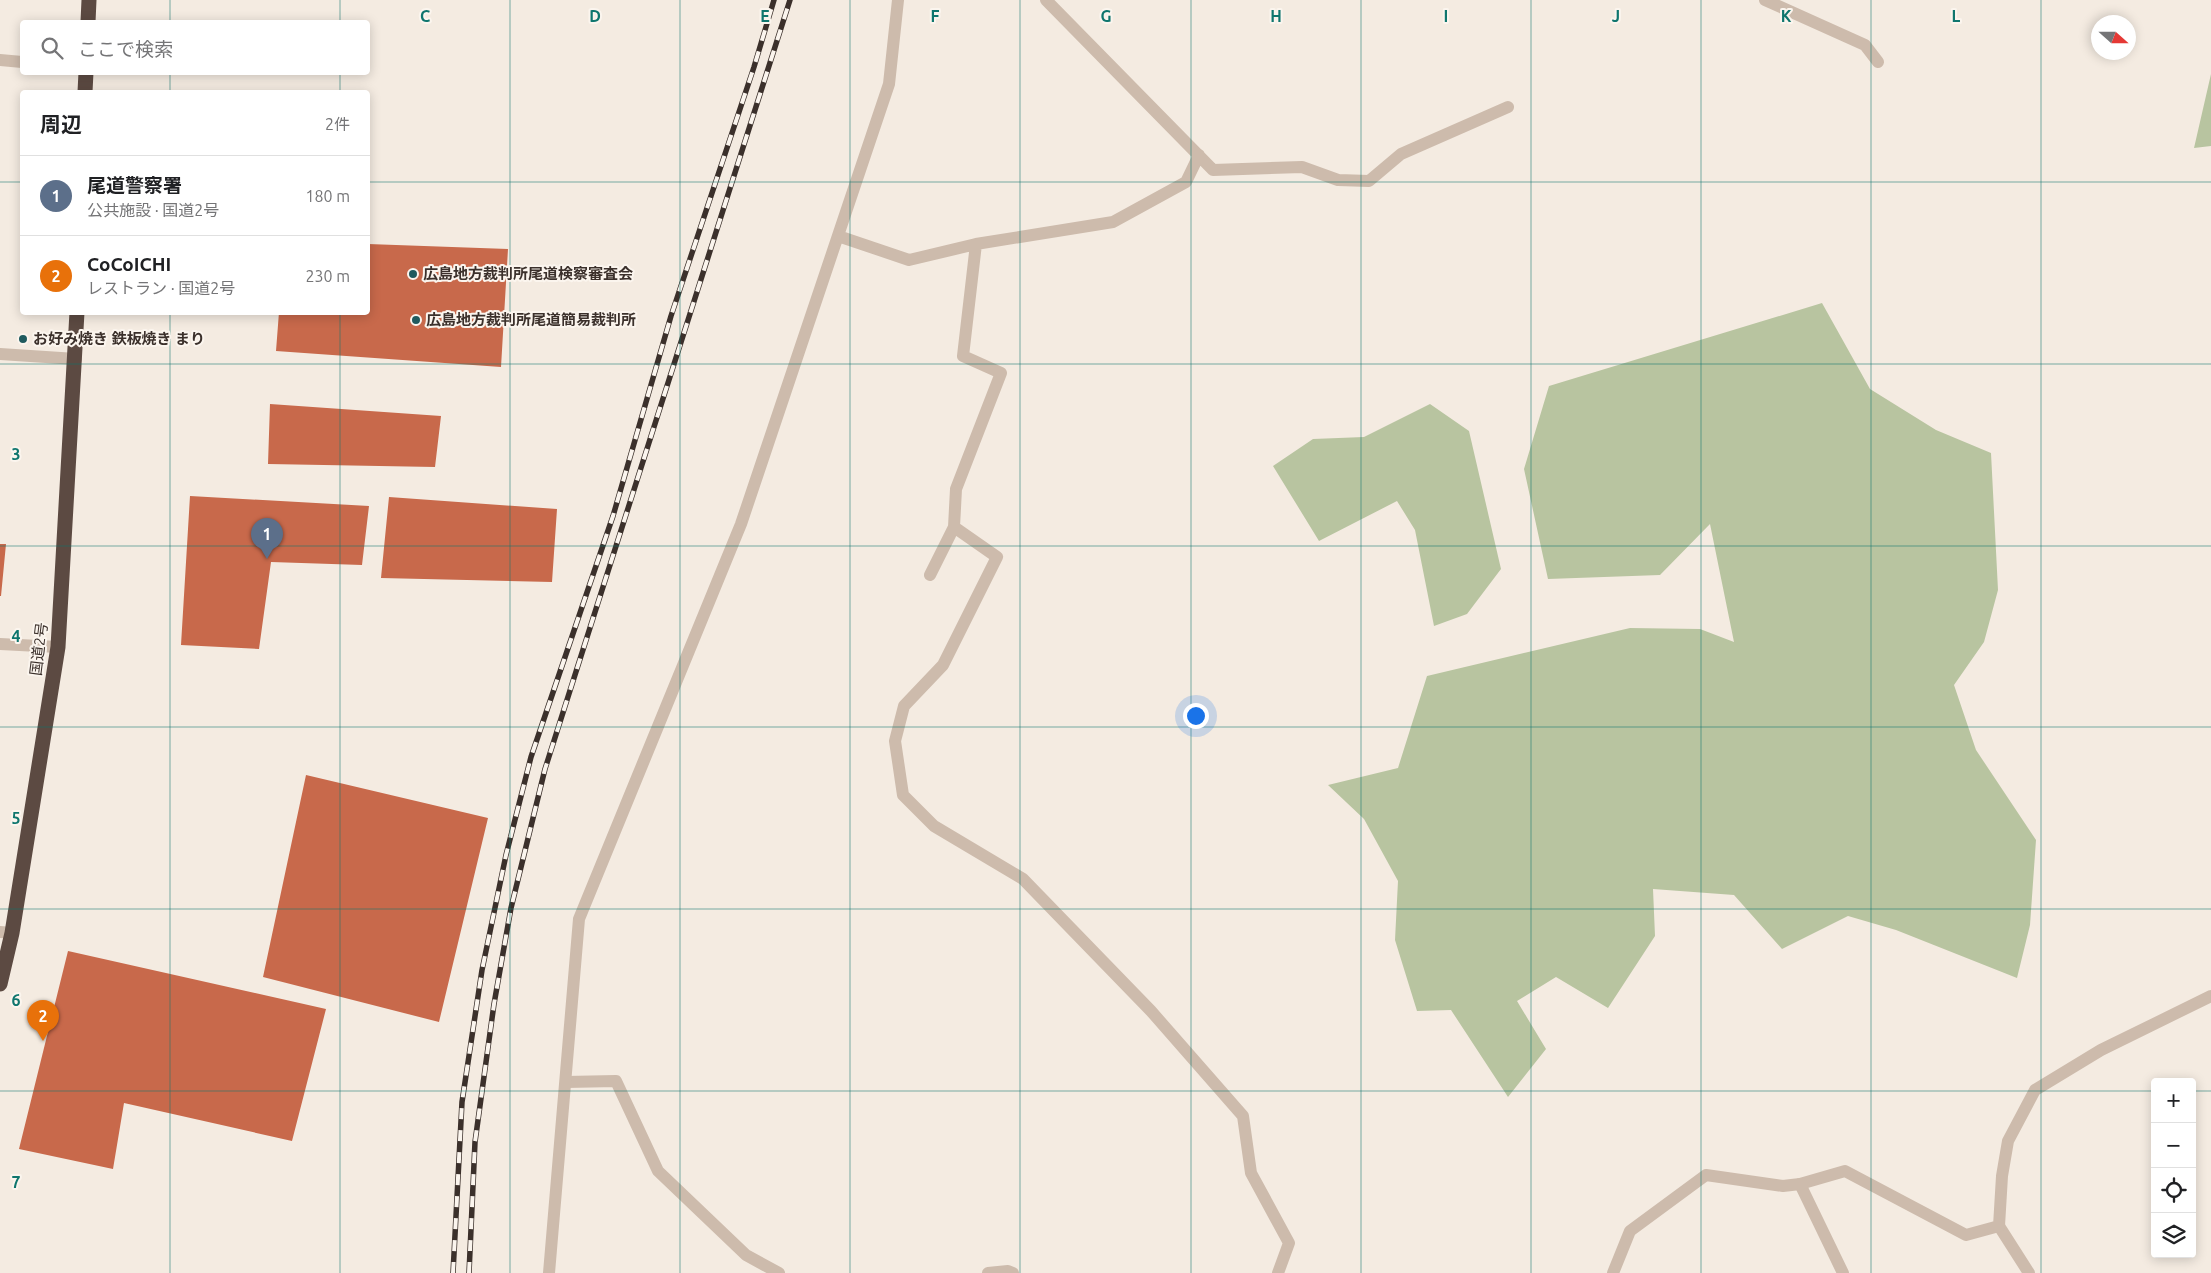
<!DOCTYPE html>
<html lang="ja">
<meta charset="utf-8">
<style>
body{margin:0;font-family:Ubuntu,"Noto Sans JP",sans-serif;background:#f6f6f6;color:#202124}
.controls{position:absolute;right:15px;bottom:15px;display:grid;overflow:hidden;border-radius:5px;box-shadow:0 2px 12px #0003}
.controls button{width:45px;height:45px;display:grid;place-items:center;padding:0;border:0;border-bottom:1px solid #e0e0e0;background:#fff;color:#202124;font:25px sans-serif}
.compass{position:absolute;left:2091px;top:15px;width:45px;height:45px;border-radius:50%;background:#fff;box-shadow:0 2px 12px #0003;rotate:111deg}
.you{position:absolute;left:1195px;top:715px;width:18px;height:18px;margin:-12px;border:4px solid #fff;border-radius:50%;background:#1a73e8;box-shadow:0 0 0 8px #1a73e833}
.badge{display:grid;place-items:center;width:32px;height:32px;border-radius:50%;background:#1f5a5e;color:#fff;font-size:16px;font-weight:700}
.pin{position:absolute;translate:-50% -41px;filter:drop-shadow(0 1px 2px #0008)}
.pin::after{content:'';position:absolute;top:26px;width:18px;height:15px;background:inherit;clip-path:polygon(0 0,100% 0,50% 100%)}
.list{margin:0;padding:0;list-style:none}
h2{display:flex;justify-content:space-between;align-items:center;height:65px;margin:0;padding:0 20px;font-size:21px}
h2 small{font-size:16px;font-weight:400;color:#757577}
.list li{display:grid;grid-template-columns:32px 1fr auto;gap:15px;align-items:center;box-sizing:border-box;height:80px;padding:0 20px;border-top:1px solid #e0e0e0}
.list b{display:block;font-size:19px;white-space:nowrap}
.list p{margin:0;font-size:16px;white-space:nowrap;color:#757577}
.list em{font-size:16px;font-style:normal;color:#757577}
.icon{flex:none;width:28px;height:28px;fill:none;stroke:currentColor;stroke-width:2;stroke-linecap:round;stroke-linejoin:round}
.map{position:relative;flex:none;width:2211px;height:1273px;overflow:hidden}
.search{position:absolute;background:#fff;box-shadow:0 2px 12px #0003;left:20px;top:20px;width:350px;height:55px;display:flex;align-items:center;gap:12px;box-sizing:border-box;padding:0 18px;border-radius:5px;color:#757577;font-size:19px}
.panel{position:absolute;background:#fff;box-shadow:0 2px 12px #0003;left:20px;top:90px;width:350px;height:225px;border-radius:5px}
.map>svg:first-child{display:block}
.green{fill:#b8c4a0}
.building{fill:#c8694b}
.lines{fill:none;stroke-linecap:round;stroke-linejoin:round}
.lane{stroke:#cdbbac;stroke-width:12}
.street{stroke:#cdbbac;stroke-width:12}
.highway{stroke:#5c4a42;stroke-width:15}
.rail-casing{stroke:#3b302b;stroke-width:5.5}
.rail{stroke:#fbf5ee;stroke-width:4;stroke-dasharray:11;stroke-linecap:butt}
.grid{fill:none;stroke:#0f766e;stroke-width:1;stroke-opacity:0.55}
.poi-dot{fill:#1f5a5e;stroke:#fbf5ee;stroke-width:2}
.labels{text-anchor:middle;stroke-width:4;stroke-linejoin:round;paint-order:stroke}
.poi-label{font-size:15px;font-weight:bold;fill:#3b302b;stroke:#fbf5ee;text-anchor:start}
.street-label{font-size:15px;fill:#3b302b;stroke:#fbf5ee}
.grid-label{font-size:16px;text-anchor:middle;font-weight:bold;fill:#0f766e;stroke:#fbf5ee;stroke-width:4;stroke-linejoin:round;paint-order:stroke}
</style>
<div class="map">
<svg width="2211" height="1273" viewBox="0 0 2211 1273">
<rect width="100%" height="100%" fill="#f4ebe1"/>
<path class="green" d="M2211,74V146L2194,148Z
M1822,303L1870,389L1936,430L1991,453L1998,590L1984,642L1954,685L1976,750L2036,840L2030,925L2017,978L1896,930L1848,916L1782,949L1734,895L1653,889L1655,936L1608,1008L1556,977L1517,1001L1546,1049L1508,1097L1451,1010L1417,1011L1395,940L1398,881L1364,819L1328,785L1398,768L1427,676L1630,628L1700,629L1734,642L1710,524L1660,575L1548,579L1524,469L1549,386Z
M1430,404L1469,431L1501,569L1467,614L1434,626L1415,530L1397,501L1319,541L1273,466L1313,439L1364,437Z"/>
<path class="building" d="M368,244L508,249L501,367L276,351L279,312H368Z
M270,404L441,416L435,467L268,464Z
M190,496L369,506L362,565L271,562L259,649L181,645Z
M389,497L557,509L552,582L381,578Z
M0,544H6L1,596H0Z
M306,775L488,818L439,1022L263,977Z
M68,951L326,1009L292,1141L124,1103L113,1169L19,1149Z"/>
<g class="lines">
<path class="lane" d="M566,1082L616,1081L658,1171L746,1255L779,1273
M1800,1184L1843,1273
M1999,1226L2029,1273
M988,1273L1008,1271L1013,1273"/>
<path class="street" d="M1046,0L1213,170L1302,167L1338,180L1369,181L1401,154L1508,107
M1765,0L1865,45L1878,62
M0,60L22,62
M838,236L909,260L976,244L1113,222L1186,182L1199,155
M0,354L76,359
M954,527L997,557L943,665L904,706L895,741L903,795L934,826L1023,879L1151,1011L1243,1116L1251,1173L1289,1243L1278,1273
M930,575L954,527L956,489L1001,373L963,356L976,244
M0,644L58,647
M0,932L12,933
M549,1273L579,919L741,524L889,84L898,0
M1613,1273L1630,1231L1706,1175L1783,1186L1800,1184L1845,1171L1966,1235L1999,1226L2002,1176L2008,1141L2035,1090L2101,1050L2211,996"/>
<path class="highway" d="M88,22L89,0
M85,92L86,72
M0,984L12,933L58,647L77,312"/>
<g class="rail-casing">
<path id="rail" d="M453,1273L462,1102L482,970L506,855L531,757L613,516L671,316L754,67L774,0
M469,1273L475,1142L494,1004L511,908L545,769L790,0"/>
</g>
<use href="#rail" class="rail"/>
</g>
<path class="grid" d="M170,0V22M340,0V22M510,0V1273M680,0V1273M850,0V1273M1020,0V1273M1191,0V1273M1361,0V1273M1531,0V1273M1701,0V1273M1871,0V1273M2041,0V1273M170,72V92M340,72V92M0,182H22M368,182H2211M170,312V1273M340,312V1273M0,364H2211M0,546H2211M0,727H2211M0,909H2211M0,1091H2155M2192,1091H2211"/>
<g class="poi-dot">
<circle cx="413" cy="274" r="5"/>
<circle cx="416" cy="320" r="5"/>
<circle cx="23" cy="339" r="5"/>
</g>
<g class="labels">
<g class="poi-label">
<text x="423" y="279">広島地方裁判所尾道検察審査会</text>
<text x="426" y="325">広島地方裁判所尾道簡易裁判所</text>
<text x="33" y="344">お好み焼き 鉄板焼き まり</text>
</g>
<g class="street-label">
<text transform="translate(39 649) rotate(-83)" y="5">国道2号</text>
</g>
</g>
<g class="grid-label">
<text x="425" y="22">C</text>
<text x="595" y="22">D</text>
<text x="765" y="22">E</text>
<text x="935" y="22">F</text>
<text x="1106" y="22">G</text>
<text x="1276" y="22">H</text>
<text x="1446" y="22">I</text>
<text x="1616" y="22">J</text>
<text x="1786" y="22">K</text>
<text x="1956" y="22">L</text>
<text x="16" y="460">3</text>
<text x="16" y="642">4</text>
<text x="16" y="824">5</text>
<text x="16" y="1006">6</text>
<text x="16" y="1188">7</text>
</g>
</svg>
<div class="controls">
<button>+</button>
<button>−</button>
<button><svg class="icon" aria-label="locate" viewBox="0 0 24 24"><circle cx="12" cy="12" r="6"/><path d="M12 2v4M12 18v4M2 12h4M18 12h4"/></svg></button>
<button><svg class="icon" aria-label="layers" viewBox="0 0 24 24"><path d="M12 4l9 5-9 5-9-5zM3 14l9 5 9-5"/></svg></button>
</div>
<svg class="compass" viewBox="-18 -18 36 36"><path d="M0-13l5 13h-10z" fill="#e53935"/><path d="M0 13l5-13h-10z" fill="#757577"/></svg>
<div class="you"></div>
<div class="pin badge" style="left:267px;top:559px;background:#5c6f8a">1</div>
<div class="pin badge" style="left:43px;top:1041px;background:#e8710a">2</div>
<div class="search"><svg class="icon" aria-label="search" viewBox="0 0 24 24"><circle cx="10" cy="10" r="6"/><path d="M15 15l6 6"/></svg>ここで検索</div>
<section class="panel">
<h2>周辺<small>2件</small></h2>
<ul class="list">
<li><span class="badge" style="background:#5c6f8a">1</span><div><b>尾道警察署</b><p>公共施設 · 国道2号</p></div><em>180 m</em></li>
<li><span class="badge" style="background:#e8710a">2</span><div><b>CoCoICHI</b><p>レストラン · 国道2号</p></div><em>230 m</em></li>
</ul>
</section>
</div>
